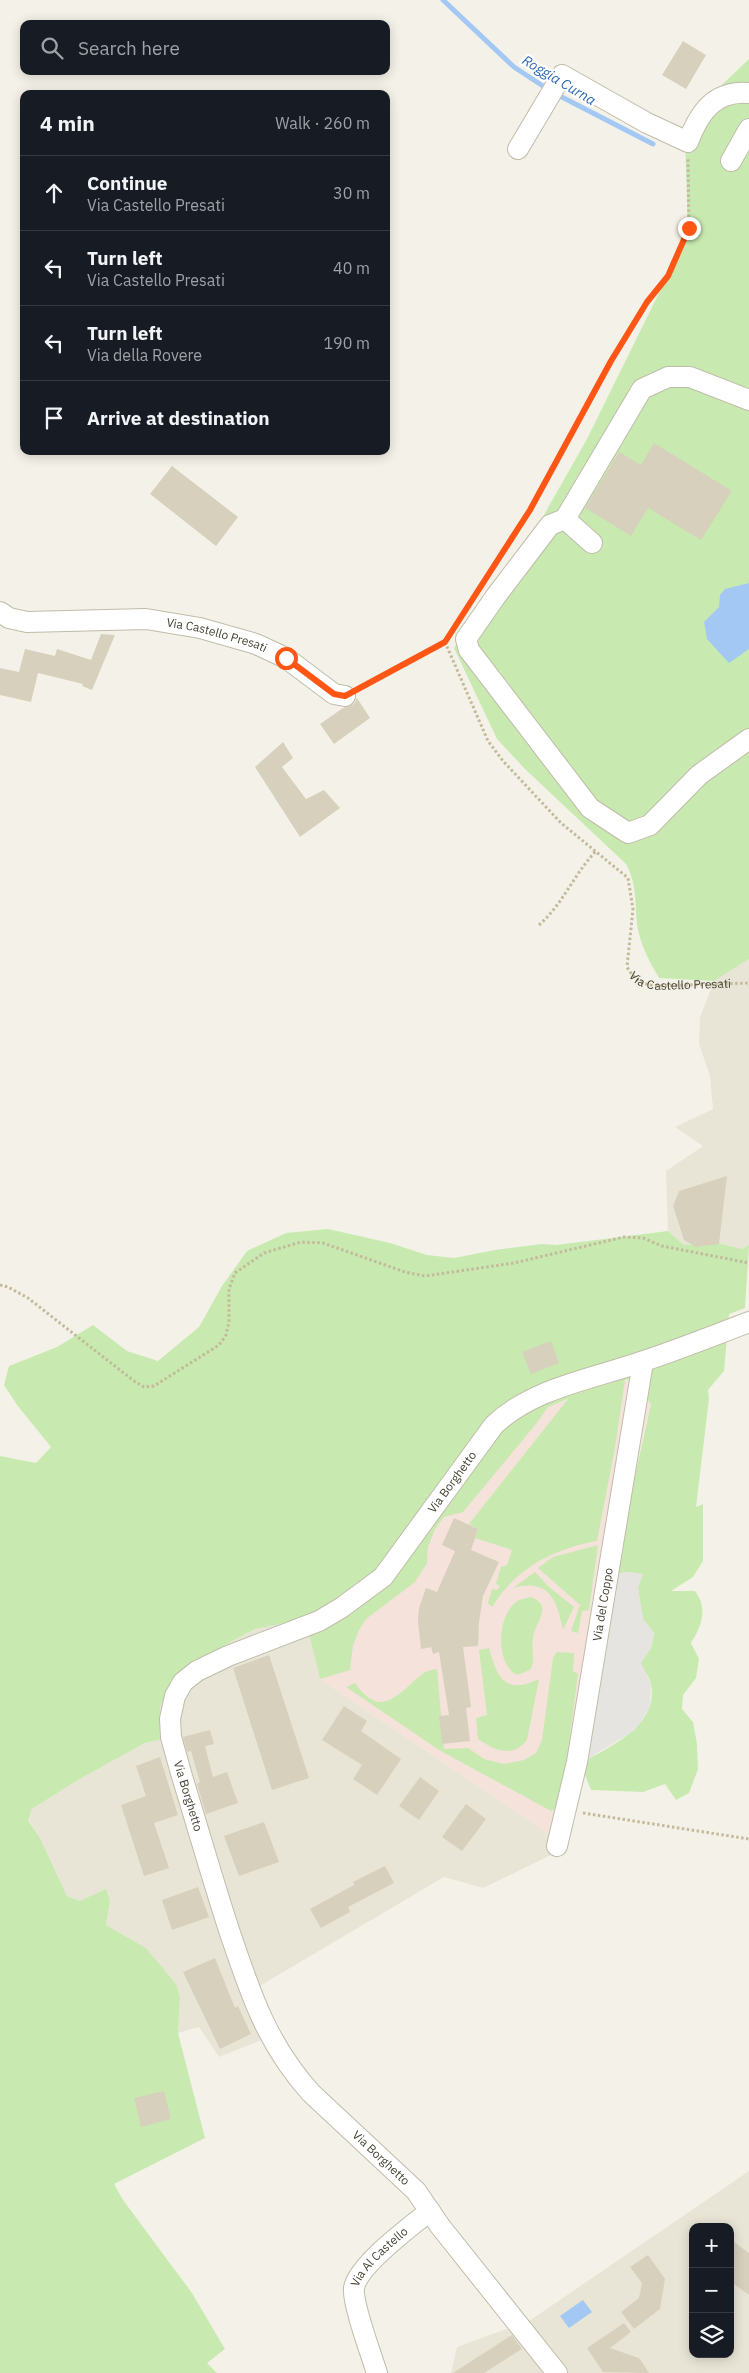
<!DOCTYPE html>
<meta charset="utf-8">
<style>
body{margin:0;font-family:"IBM Plex Sans",sans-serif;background:#20242c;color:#f1f3f6}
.controls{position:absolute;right:15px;bottom:15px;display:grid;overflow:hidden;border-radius:10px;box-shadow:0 2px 12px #0003}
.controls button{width:45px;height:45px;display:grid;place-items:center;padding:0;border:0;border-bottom:1px solid #363941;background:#171b24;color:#f1f3f6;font:25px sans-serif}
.stop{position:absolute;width:15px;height:15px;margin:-11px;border:4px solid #ff5615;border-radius:50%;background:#fff}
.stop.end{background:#ff5615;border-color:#fff;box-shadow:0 1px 5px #0008}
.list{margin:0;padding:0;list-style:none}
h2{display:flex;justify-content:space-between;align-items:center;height:65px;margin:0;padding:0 20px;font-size:21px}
h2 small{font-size:16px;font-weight:400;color:#9ea1a6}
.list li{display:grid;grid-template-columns:32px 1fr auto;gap:15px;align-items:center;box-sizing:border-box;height:75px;padding:0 20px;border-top:1px solid #363941}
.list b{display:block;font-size:19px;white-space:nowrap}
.list p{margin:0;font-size:16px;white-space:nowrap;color:#9ea1a6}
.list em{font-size:16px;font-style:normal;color:#9ea1a6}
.icon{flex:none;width:28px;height:28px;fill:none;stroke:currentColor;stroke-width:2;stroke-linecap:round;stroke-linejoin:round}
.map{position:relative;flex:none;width:749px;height:2373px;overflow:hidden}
.search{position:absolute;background:#171b24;box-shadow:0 2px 12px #0003;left:20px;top:20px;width:370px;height:55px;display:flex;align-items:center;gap:12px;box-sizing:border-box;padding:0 18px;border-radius:10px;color:#9ea1a6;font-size:19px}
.panel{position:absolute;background:#171b24;box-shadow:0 2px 12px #0003;left:20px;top:90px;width:370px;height:365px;border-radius:10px}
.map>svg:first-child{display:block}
.residential{fill:#e9e5d6;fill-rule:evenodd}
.medical{fill:#f5e2db}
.green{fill:#c8eab0}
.parking{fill:#e6e4e0}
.water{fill:#a3c8f3}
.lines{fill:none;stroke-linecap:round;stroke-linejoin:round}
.stream{stroke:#a3c8f3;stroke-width:5}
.building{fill:#d7d0bd}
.minor-casing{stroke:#c0bcaa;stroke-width:22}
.path{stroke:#c3ba9b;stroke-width:3;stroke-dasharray:2.5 2.5;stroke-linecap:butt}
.minor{stroke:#fff;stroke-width:20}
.route{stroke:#ff5615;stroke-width:6}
.labels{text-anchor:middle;stroke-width:4.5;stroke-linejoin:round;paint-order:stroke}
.street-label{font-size:12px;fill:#484436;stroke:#fff}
.water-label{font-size:14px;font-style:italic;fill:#2c6ab8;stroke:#fff}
</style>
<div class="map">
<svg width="749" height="2373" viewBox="0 0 749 2373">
<rect width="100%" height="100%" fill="#f4f2e8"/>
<path class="residential" d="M749,959V1245L742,1249L714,1242L684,1245L668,1231L666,1171L703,1146L675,1127L713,1109L710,1076L699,1044L700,1017L714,981Z
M294,1621L309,1634L320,1679L544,1831L566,1841L549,1856L483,1888L444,1877L258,1987L264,2039L219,2057L199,2027L178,2033L180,1998L146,1948L106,1925L110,1901H80L67,1896L40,1838L28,1819L32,1809L78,1780L145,1743L163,1739L160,1707L171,1681L195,1661L255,1629Z
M749,2171V2373H451L457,2347L529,2321ZM693,2227H730V2354H693Z"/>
<path class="medical" d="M631,1379L651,1404L632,1481L631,1572L643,1574L641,1663L651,1684L584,1762L566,1841L544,1831L320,1679L309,1634L526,1414Z"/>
<path class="green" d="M749,59V959L714,981L659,978C649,961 640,944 637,924C635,903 637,884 626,864L525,769L497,739L454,648L541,520L587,439L688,234L685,137L702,104Z
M328,1229L390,1243L427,1255L454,1258L495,1250L542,1244L556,1245L668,1231L684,1245L714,1242L742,1249L749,1245L745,1308L729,1314L724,1371L708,1390L709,1399L696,1507L703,1504V1561L693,1577L671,1591H695C708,1608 702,1626 691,1643L699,1659L696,1678L683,1695L682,1709L693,1722L697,1744L698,1769L689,1793L676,1800L665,1784L643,1792L591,1790L583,1770L584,1761C612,1746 659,1724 651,1684C650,1678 644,1670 640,1663L651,1648L654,1633L643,1619L638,1588L631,1572L613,1574L651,1404L631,1379L625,1380L615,1448L597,1541C553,1549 516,1568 492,1607L488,1603L492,1589L497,1590L500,1586L496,1584L501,1567L507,1565L512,1550L475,1538L478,1529L469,1524L568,1399L548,1407L536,1424L463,1512L444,1517L435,1529L428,1547L427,1563L415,1582L366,1619L359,1630L353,1645L350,1670L320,1679L309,1634L294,1621L255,1629L195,1661L171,1681L160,1707L163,1739L145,1743L78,1780L32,1809L28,1820L40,1838L67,1896L80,1901L106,1889L110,1901L106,1925L146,1948L176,1984L180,1998L178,2033L205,2138L114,2184L123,2200L192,2293L225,2349L207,2363L217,2373H0V1456L36,1463L51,1447L17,1405L4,1385L9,1366L57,1347L93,1325L127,1351L158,1361L199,1327L222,1286L247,1251L286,1233Z
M598,1545L589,1610L582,1611L578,1633L571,1631L580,1605L538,1568L553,1557Z
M535,1572L549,1587L574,1607L563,1630C557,1600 549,1578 513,1588Z
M531,1597C554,1606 535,1622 533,1638C531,1648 535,1657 532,1666L530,1670L517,1675C495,1664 497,1616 516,1602C520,1599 526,1598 531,1597Z
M489,1648C497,1679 506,1695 539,1679L527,1740C512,1759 494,1750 478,1739L476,1718L487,1715L479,1650Z
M557,1652L574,1653L573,1671L578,1674L561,1805L551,1811L439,1750L346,1687L355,1683C381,1721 399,1693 422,1674C426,1671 432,1670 437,1669L444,1749L468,1748L484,1759L504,1764L524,1760L536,1753L542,1740L553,1658Z"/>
<path class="parking" d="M631,1572L643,1574L638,1588L643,1619L654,1633L651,1648L641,1663L651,1684L650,1707L635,1730L584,1761L613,1574Z"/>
<path class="water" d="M749,583V649L729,663L707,639L704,622L719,607L720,595L725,589Z
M583,2300L592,2312L569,2328L560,2316Z"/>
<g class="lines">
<path class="stream" d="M443,0L514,67L549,90
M556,94L653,144"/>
</g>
<path class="building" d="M683,41L706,55L686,89L662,75Z
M654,443L732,491L701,540L648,508L631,536L585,508L619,452L641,465Z
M172,466L238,517L216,546L150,494Z
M101,634L115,635L92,690L82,686L83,684L38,673L31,702L0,695V668L19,672L25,649L55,656L57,649L91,660Z
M357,698L370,718L334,744L320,724L343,708L354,704Z
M283,742L293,758L282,767L306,799L324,790L340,808L300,837L255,767Z
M727,1176L719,1244L696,1247L684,1240L673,1206L679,1191Z
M551,1341L559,1363L531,1374L522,1352Z
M454,1518L478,1529L471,1550L499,1562L483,1596L479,1622L478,1646L463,1647L471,1707L466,1708L470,1741L442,1744L439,1716L449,1715L439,1652L433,1654L431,1647L421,1649L418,1621L419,1608L426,1588L437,1592L455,1551L442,1545Z
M269,1655L309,1778L272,1790L233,1668Z
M344,1706L367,1721L361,1731L401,1759L377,1795L353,1779L362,1765L322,1740Z
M210,1730L214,1744L205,1746L213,1777L227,1772L238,1803L206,1814L197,1784L200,1782L191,1751L187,1752L183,1737Z
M160,1757L178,1815L154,1823L169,1868L144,1876L121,1805L146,1796L136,1766Z
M420,1777L439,1791L419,1820L399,1806Z
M466,1804L486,1819L462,1851L442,1837Z
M264,1822L279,1862L239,1876L224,1836Z
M385,1866L394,1883L348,1907L350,1912L321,1928L310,1909L354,1885L353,1882Z
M198,1887L209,1917L172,1930L162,1900Z
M215,1958L235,2008L238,2006L251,2034L220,2049L183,1972Z
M164,2091L171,2119L141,2127L134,2098Z
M730,2239L749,2253V2295L730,2281Z
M648,2255L665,2279L660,2309L634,2329L621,2312L639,2298L642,2283L630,2267Z
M624,2323L631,2332L610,2348L639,2358L649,2373L603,2372L587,2348Z
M512,2335L522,2349L484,2373H453Z"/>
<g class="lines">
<g class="minor-casing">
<g id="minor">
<path d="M518,149L562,75L647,123L688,142C699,113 714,90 749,93"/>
<path d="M731,161L749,129"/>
<path d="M565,519L550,525L496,596L466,639L469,650L590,808L628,833L650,825L699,775L749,739"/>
<path d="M592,543L565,519L642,389L668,377H690L749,400"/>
<path id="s2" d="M0,612L9,618L27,622L146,619L200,628L256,644L286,658L334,694L345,696"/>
<path id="s3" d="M557,1846L577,1762L643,1362"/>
<path id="s4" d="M377,2373C372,2357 352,2303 354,2288C358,2265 411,2226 430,2211"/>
<path id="s5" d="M557,2373L440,2226L416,2191L311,2093C266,2043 250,1992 229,1930C212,1878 197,1825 181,1773L171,1737L170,1719L175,1696L183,1682L197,1671L228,1656L319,1621L341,1608L383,1577L494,1425C533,1388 592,1379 641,1362C677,1350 713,1336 749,1322"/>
</g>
</g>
<g class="path">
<path d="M489,572L530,510L611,361L647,302L668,276L689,228L688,158"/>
<path id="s1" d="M361,687L445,642L488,741L503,761L561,823L628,878L633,909L627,967C635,981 642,984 657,986L749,983"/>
<path d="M539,925C563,904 574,874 596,851"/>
<path d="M0,1285L8,1287L28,1298L134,1381L144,1387L154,1386L219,1345L226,1335L229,1322V1289L235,1273L264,1253L301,1242L323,1243L405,1272L425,1276L514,1263L624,1237L643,1238L662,1246L749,1263"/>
<path d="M583,1813L749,1839"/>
</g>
<use href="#minor" class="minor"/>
</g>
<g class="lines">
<path class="route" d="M286,658L334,694L345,696L445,642L530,510L611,361L647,302L668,276L689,228"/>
</g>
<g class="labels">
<g class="street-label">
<text dy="4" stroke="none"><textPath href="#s2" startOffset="221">Via Castello Presati</textPath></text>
<text dy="4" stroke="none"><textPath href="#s1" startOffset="549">Via Castello Presati</textPath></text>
<text dy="4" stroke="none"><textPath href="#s5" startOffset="1162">Via Borghetto</textPath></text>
<text dy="4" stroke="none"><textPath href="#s3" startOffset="246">Via del Coppo</textPath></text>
<text transform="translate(188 1796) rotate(73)" y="4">Via Borghetto</text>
<text transform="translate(381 2158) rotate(43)" y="4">Via Borghetto</text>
<text dy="4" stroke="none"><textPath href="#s4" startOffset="129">Via Al Castello</textPath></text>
</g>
<g class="water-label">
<text transform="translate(559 80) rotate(31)" y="5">Roggia Curna</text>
</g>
</g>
</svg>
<div class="controls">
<button>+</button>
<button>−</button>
<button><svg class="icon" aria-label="layers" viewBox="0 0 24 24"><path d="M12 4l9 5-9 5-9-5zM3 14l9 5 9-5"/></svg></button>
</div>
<div class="stop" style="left:286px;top:658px"></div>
<div class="stop end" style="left:689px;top:228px"></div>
<div class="search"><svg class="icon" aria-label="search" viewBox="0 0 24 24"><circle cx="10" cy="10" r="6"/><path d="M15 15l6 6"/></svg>Search here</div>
<section class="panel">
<h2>4 min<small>Walk · 260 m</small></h2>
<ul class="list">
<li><svg class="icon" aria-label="ahead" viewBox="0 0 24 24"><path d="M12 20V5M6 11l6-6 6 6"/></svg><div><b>Continue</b><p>Via Castello Presati</p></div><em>30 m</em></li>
<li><svg class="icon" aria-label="left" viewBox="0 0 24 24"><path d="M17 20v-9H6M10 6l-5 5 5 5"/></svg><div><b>Turn left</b><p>Via Castello Presati</p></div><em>40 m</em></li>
<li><svg class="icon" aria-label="left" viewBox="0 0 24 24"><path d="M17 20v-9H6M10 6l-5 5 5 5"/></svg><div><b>Turn left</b><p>Via della Rovere</p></div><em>190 m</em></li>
<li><svg class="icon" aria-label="arrive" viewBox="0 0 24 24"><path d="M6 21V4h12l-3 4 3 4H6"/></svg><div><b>Arrive at destination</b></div></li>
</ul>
</section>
</div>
